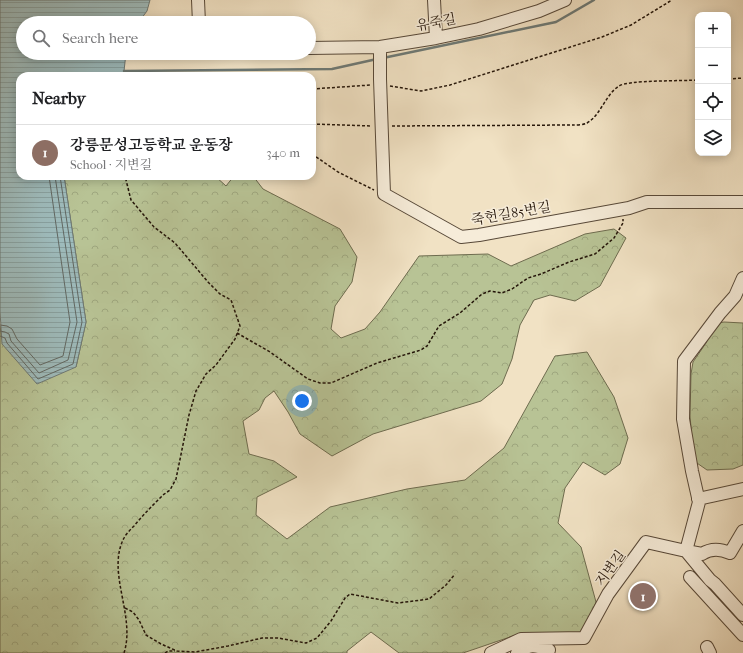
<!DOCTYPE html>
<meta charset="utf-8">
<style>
body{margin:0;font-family:"IM FELL French Canon","Noto Serif KR",serif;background:#f2f2f2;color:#202124}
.controls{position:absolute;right:12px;top:12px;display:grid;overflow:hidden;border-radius:8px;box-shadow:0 2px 10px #0003}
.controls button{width:36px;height:36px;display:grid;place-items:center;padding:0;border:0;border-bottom:1px solid #e0e0e0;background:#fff;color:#202124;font:20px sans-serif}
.you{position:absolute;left:302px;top:401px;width:14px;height:14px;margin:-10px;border:3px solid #fff;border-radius:50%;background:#1a73e8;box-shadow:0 0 0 6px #1a73e833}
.badge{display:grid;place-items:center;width:26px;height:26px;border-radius:50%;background:#d93025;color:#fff;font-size:13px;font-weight:700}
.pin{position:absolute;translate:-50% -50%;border:2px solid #fff;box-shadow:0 1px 4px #0006}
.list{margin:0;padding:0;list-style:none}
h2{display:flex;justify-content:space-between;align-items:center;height:52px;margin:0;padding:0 16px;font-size:17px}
h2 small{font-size:13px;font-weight:400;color:#757577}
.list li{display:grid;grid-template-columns:26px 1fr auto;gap:12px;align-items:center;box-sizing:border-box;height:56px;padding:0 16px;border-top:1px solid #e0e0e0}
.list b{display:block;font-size:15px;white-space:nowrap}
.list p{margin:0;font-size:13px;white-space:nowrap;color:#757577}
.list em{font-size:13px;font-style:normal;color:#757577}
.icon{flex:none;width:22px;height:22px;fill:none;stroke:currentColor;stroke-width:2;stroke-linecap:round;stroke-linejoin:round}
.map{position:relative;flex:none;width:743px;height:653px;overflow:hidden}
.search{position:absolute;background:#fff;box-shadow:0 2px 10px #0003;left:16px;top:16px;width:300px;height:44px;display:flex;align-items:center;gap:10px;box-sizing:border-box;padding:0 14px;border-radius:22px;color:#757577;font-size:15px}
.panel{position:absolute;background:#fff;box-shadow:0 2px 10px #0003;left:16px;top:72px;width:300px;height:108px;border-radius:12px}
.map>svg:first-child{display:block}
.forest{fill:url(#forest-crowns);stroke:#6e6c4f}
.water{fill:url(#water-rules);stroke:#6d7975}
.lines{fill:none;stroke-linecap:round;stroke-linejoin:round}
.shore{stroke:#616863;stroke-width:1}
.stream{stroke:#6d7975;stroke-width:2.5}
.minor-casing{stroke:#574838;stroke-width:14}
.path{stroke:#241509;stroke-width:1.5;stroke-dasharray:3 2;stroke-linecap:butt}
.minor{stroke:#f6ecd9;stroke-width:12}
.labels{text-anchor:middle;stroke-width:3;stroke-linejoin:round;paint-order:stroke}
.street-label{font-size:14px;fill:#241509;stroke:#f6ecd9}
</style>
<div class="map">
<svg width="743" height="653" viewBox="0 0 743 653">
<defs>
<pattern id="forest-crowns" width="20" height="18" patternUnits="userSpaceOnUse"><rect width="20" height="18" fill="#b8c395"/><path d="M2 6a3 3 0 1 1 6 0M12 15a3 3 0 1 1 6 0" fill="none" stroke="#9ea77f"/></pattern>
<pattern id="water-rules" width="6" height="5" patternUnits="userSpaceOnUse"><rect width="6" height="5" fill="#9ebcbd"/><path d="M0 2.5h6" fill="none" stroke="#88a1a1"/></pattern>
</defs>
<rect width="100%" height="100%" fill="#f1e2c4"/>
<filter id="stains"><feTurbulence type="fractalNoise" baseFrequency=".005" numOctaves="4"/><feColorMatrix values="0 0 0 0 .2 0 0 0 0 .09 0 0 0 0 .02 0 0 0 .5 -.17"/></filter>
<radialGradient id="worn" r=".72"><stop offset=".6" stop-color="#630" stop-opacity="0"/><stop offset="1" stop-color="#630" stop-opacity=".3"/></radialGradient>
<path class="forest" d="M64,176H215L226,186L234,176H253L263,189L340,229L357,257L352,282L335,306L331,329L341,338L365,329L380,312L419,256L488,254L511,266L585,234L614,229L626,238L600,286L575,301L550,295L534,300L520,325L512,359L502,384L481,401L373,434L332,456L300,434L288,412L274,391L265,398L259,410L243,421L249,454L274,461L297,477L257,497L256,515L287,539L330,507L407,489L465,480L504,448L555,356L587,352L614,397L628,438L620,464L605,475L583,462L565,488L558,523L581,547L596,602L584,638L513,636L463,653H399L371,632L347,651V653H0V326L2,339L76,367L86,322Z
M724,322L743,323V465L733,469L707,470L694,461L690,416L691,374L693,362L706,343L714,324Z"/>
<path class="water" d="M0,0H150L147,11L138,23H23V53H126L124,71L121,76H20V176H64L86,322L76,367L37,384L2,344L0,311Z"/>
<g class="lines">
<path class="shore" d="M0,325L7,326L12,329L17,339L40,365L63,356L70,322L49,176
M0,331L5,332L9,334L11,341L39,373L68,360L77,322L55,176
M0,336L5,338L7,343L38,379L73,364L82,322L60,176"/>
<path class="stream" d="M383,58L556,22L594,0
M124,71L332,69L377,59"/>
<g class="minor-casing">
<path id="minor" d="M198,0L199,23
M434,0L436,38
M380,47V79L384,194L461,237L479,235L629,208L647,202H743
M309,48L380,47L436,38L479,29L539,11L565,0
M743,278L735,296L720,313L684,361L683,419L692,471L699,502L686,551L702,554C711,548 721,549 730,553L743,531
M698,499L743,489
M690,577L743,635
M707,647L710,653
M491,653L521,639L584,638L608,594L646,542L686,551L710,580L715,584L743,615
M517,653C530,644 534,645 549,650"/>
</g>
<path class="path" d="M728,79L743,78
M390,86L421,91L450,85L602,37L631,25L672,0
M312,89L371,85
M312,124L372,126
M392,126L572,125C576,125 583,125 587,123C601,115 605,95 619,86C627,80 684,81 698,80
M312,154L338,172L374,190
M107,176L110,178L125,177
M237,333L270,352L308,379L320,383H331L377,363L421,350L427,346L439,326L460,313L482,294L490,291L502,293L512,289L528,278L541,274L569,262L595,254L614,238L623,223V219
M125,608L133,612L139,620L146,635L161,644L177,651L195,652L228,646L262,638H278L306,643L317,638L331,621L345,598L350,594L398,603L429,599L446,585L455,574
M124,653C136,616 106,572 124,538C126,534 130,530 134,526C143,515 153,505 163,495L170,490L176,479L189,415L196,391L206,374L216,365L235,339L240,326L231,300L220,294L208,282L175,243L154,227L131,200L125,176
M165,653L168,651H175"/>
<use href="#minor" class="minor"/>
</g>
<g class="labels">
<g class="street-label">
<text transform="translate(436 22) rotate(-11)" y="5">유죽길</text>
<text transform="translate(511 213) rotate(-10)" y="5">죽헌길85번길</text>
<text transform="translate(610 568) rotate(-54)" y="5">지변길</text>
</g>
</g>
<rect width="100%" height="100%" filter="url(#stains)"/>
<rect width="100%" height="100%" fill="url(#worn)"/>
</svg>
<div class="controls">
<button>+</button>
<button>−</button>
<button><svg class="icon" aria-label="locate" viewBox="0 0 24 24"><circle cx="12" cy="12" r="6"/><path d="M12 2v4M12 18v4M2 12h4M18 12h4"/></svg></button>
<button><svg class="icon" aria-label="layers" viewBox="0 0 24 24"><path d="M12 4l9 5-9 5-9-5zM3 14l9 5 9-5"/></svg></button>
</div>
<div class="you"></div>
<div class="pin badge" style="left:643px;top:596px;background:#8d6e63">1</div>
<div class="search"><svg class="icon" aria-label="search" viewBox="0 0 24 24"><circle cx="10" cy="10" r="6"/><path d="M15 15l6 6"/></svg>Search here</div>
<section class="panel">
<h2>Nearby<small></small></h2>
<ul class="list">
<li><span class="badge" style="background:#8d6e63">1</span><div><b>강릉문성고등학교 운동장</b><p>School · 지변길</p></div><em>340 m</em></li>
</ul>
</section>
</div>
